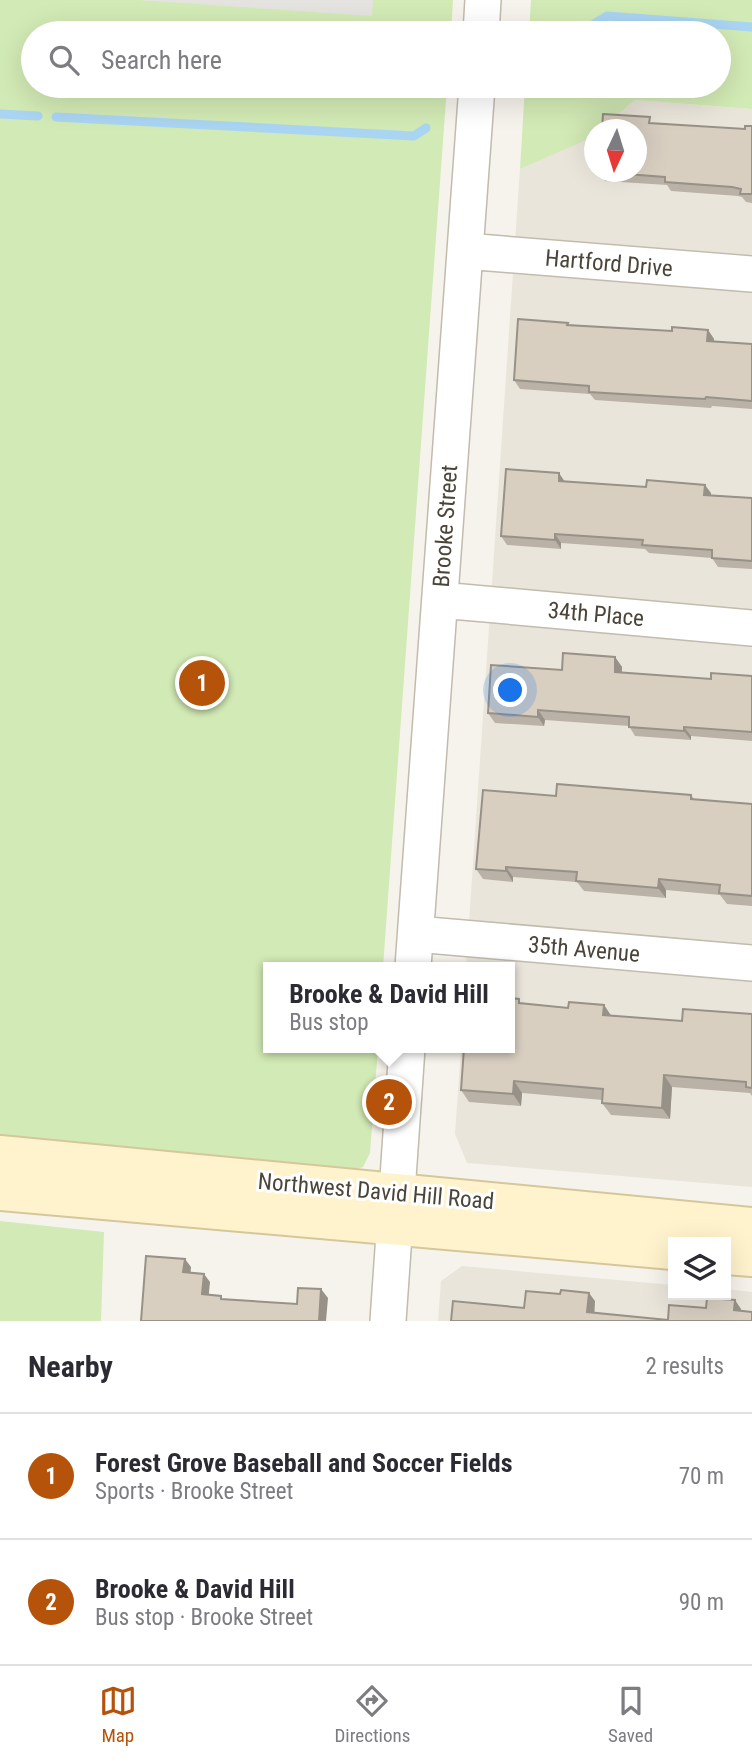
<!DOCTYPE html>
<meta charset="utf-8">
<style>
body{margin:0;font-family:"Roboto Condensed",sans-serif;background:#f7f7f7;color:#2b2b33}
.controls{position:absolute;right:21px;bottom:21px;display:grid;overflow:hidden;border-radius:0px;box-shadow:0 7px 28px #0002}
.controls button{width:63px;height:63px;display:grid;place-items:center;padding:0;border:0;border-bottom:2px solid #e1e1e2;background:#fff;color:#2b2b33;font:35px sans-serif}
.compass{position:absolute;left:584px;top:119px;width:63px;height:63px;border-radius:50%;background:#fff;box-shadow:0 7px 28px #0002;rotate:184deg}
.you{position:absolute;left:511px;top:691px;width:24px;height:24px;margin:-18px;border:5px solid #fff;border-radius:50%;background:#1a73e8;box-shadow:0 0 0 10px #1a73e833}
.badge{display:grid;place-items:center;width:46px;height:46px;border-radius:50%;background:#b45309;color:#fff;font-size:23px;font-weight:700}
.pin{position:absolute;translate:-50% -50%;border:4px solid #fff;box-shadow:0 2px 7px #0006}
.popup{position:absolute;left:263px;top:962px;width:252px;height:91px;box-sizing:border-box;display:grid;place-content:center;border-radius:0px;background:#fff;filter:drop-shadow(0 2px 5px #0005);font-size:23px;white-space:nowrap;color:#7c7c81}
.popup b{font-size:26px;color:#2b2b33}
.popup::after{content:'';position:absolute;left:50%;top:100%;margin-left:-14px;border:14px solid transparent;border-top-color:#fff}
.list{margin:0;padding:0;list-style:none}
h2{display:flex;justify-content:space-between;align-items:center;height:91px;margin:0;padding:0 28px;font-size:30px}
h2 small{font-size:23px;font-weight:400;color:#7c7c81}
.list li{display:grid;grid-template-columns:46px 1fr auto;gap:21px;align-items:center;box-sizing:border-box;height:126px;padding:0 28px;border-top:2px solid #e1e1e2}
.list b{display:block;font-size:26px;white-space:nowrap}
.list p{margin:0;font-size:23px;white-space:nowrap;color:#7c7c81}
.list em{font-size:23px;font-style:normal;color:#7c7c81}
.icon{flex:none;width:38px;height:38px;fill:none;stroke:currentColor;stroke-width:2;stroke-linecap:round;stroke-linejoin:round}
.map{position:relative;flex:none;width:752px;height:1321px;overflow:hidden}
.search{position:absolute;background:#fff;box-shadow:0 7px 28px #0002;left:21px;right:21px;top:21px;height:77px;display:flex;align-items:center;gap:18px;box-sizing:border-box;padding:0 24px;border-radius:38px;color:#7c7c81;font-size:26px}
.sheet{height:343px;background:#fff}
nav{display:flex;justify-content:space-around;align-items:center;box-sizing:border-box;height:98px;border-top:2px solid #e1e1e2;background:#fff;font-size:19px;color:#7c7c81}
nav a{display:grid;justify-items:center;gap:4px}
nav .on{color:#b45309}
.map>svg:first-child{display:block}
.residential{fill:#eae5da}
.green{fill:#d2eab5}
.parking{fill:#e5e3e0}
.lines{fill:none;stroke-linecap:round;stroke-linejoin:round}
.stream{stroke:#a9d4f2;stroke-width:9}
.street-casing{stroke:#c2bbae;stroke-width:38}
.secondary-casing{stroke:#d6c79b;stroke-width:42}
.street{stroke:#fff;stroke-width:35}
.secondary{stroke:#fff3cd;stroke-width:38}
.wall{fill:#bab2a6}
.shaded-wall{fill:#979187}
.building{fill:#d8cfc1;stroke:#979187;stroke-width:2}
.labels{text-anchor:middle;stroke-width:6;stroke-linejoin:round;paint-order:stroke}
.street-label{font-size:23px;fill:#4b4439;stroke:#fff}
</style>
<div class="map">
<svg width="752" height="1321" viewBox="0 0 752 1321">
<rect width="100%" height="100%" fill="#f6f3ec"/>
<path class="residential" d="M635,100L752,109V1187L467,1163L455,1134L461,1048H510V967H466L520,169L594,135V172H636V130L601,129Z
M462,1266L673,1285V1295H726V1289L752,1292V1321H438L441,1281Z"/>
<path class="green" d="M0,0H453L451,33H33V86H447L383,967H268V1048H378L370,1153L363,1167L347,1173L0,1144Z
M531,0H752V109L635,100L601,129L594,130L593,137L520,169L525,86H719V33H529Z
M0,1221L104,1232L101,1321H0Z"/>
<path class="parking" d="M138,0H373L372,16Z"/>
<g class="lines">
<path class="stream" d="M579,33L607,16L752,27
M0,114L38,116
M56,117L414,136L426,128"/>
<g class="street-casing">
<path id="street" d="M481,33L483,0
M465,251L752,274
M440,600L752,628
M416,934L752,963
M413,967L477,86
M388,1321L407,1048"/>
</g>
<g class="secondary-casing">
<path id="secondary" d="M0,1155L752,1227
M0,1191L673,1250
M726,1255L752,1257"/>
</g>
<use href="#street" class="street"/>
<use href="#secondary" class="secondary"/>
</g>
<path class="wall" d="M654,124L745,129L752,126V203L746,202L742,197L738,196L671,191L667,185L605,181L599,172Z
M568,323L569,325L672,331L708,330L714,339V341L752,344V409L712,406L711,408L595,400L590,394L520,389L514,380Z
M565,481L711,493V495L752,498V569L718,567L712,558L649,553L645,549L561,543V549L507,545L501,536Z
M615,657L622,667V673L711,679L752,676V741L691,736V740L635,736L629,726L545,720L544,726L495,723L488,713L562,670Z
M691,795L695,800L752,804V906L727,904L720,895L666,890V898L584,891L577,882L513,877V882L483,879L476,869L556,796Z
M523,1004L568,1008L604,1005L611,1016L682,1021L752,1014V1096L750,1093L672,1087L670,1119L611,1115L602,1103L603,1100L522,1093L521,1106L469,1102L461,1090Z"/>
<path class="shaded-wall" d="M708,330L714,339L713,350L707,341Z
M559,473L565,482L559,481Z
M705,485L711,493V503L704,495Z
M555,534L561,543V549L555,540Z
M615,657L622,667L621,682L615,672Z
M538,710L545,720L544,726L538,717Z
M684,727L691,736V740L684,731Z
M506,867L513,877V882L506,871Z
M659,879L666,890V898L658,888Z
M604,1005L612,1017L603,1015Z
M664,1075L672,1087L670,1119L662,1108Z
M514,1081L522,1093L521,1106L513,1094Z
M185,1259L191,1267L190,1280L183,1272Z
M204,1274L210,1282L208,1302L202,1294Z
M321,1289L328,1298L326,1321H319Z
M589,1293L595,1301L594,1321L587,1312Z
M735,1300L741,1309L740,1319L734,1310Z"/>
<path class="building" d="M603,114L650,117L649,123L745,129V126H752V194H740L741,189L732,187L665,182V177L599,172H636V130H602Z
M518,319L568,323L567,325L672,331V327L708,330L707,341L752,344V401L706,397L705,399L589,392V386L514,380Z
M506,469L559,473V481L646,487L647,480L705,485L704,495L752,498V561L712,558V550L642,545L643,540L555,534V540L501,536Z
M563,653L615,657V672L711,679V673L752,676V732L684,727V731L629,727V717L538,710V717L488,713L491,665L562,670Z
M557,784L691,795V799L752,804V896L719,893L720,885L659,879L658,888L576,881L577,872L506,867V871L476,869L483,790L556,796Z
M510,998L519,999V1003L568,1008L569,1002L604,1005L603,1015L682,1021L683,1009L752,1014V1088L746,1087V1082L664,1075L662,1108L602,1103L603,1089L514,1081L513,1094L461,1090L464,1048H510Z
M146,1256L185,1259L183,1272L204,1274L202,1294L221,1296V1299L297,1304L298,1288L321,1289L319,1321H141Z
M561,1290L589,1293L587,1312L668,1320L669,1305L706,1308L707,1298L735,1300L734,1310L752,1312V1321H451L453,1301L524,1308L526,1291L560,1294Z"/>
<g class="labels">
<g class="street-label">
<text transform="translate(609 263) rotate(5)" y="8">Hartford Drive</text>
<text transform="translate(445 526) rotate(-86)" y="8">Brooke Street</text>
<text transform="translate(596 614) rotate(5)" y="8">34th Place</text>
<text transform="translate(584 949) rotate(5)" y="8">35th Avenue</text>
<text transform="translate(376 1191) rotate(5)" y="8">Northwest David Hill Road</text>
</g>
</g>
</svg>
<div class="controls">
<button><svg class="icon" aria-label="layers" viewBox="0 0 24 24"><path d="M12 4l9 5-9 5-9-5zM3 14l9 5 9-5"/></svg></button>
</div>
<svg class="compass" viewBox="-18 -18 36 36"><path d="M0-13l5 13h-10z" fill="#e53935"/><path d="M0 13l5-13h-10z" fill="#7c7c81"/></svg>
<div class="you"></div>
<div class="pin badge" style="left:202px;top:683px">1</div>
<div class="pin badge" style="left:389px;top:1102px">2</div>
<div class="popup"><b>Brooke &amp; David Hill</b>Bus stop</div>
<div class="search"><svg class="icon" aria-label="search" viewBox="0 0 24 24"><circle cx="10" cy="10" r="6"/><path d="M15 15l6 6"/></svg>Search here</div>
</div>
<section class="sheet">
<h2>Nearby<small>2 results</small></h2>
<ul class="list">
<li><span class="badge">1</span><div><b>Forest Grove Baseball and Soccer Fields</b><p>Sports · Brooke Street</p></div><em>70 m</em></li>
<li><span class="badge">2</span><div><b>Brooke &amp; David Hill</b><p>Bus stop · Brooke Street</p></div><em>90 m</em></li>
</ul>
</section>
<nav>
<a class="on"><svg class="icon" aria-label="map" viewBox="0 0 24 24"><path d="M3 6l6-2 6 2 6-2v14l-6 2-6-2-6 2zM9 4v14M15 6v14"/></svg>Map</a>
<a><svg class="icon" aria-label="directions" viewBox="0 0 24 24"><path d="M12 3l9 9-9 9-9-9zM9 14v-3h6M13 9l2 2-2 2"/></svg>Directions</a>
<a><svg class="icon" aria-label="saved" viewBox="0 0 24 24"><path d="M7 4h10v16l-5-4-5 4z"/></svg>Saved</a>
</nav>
